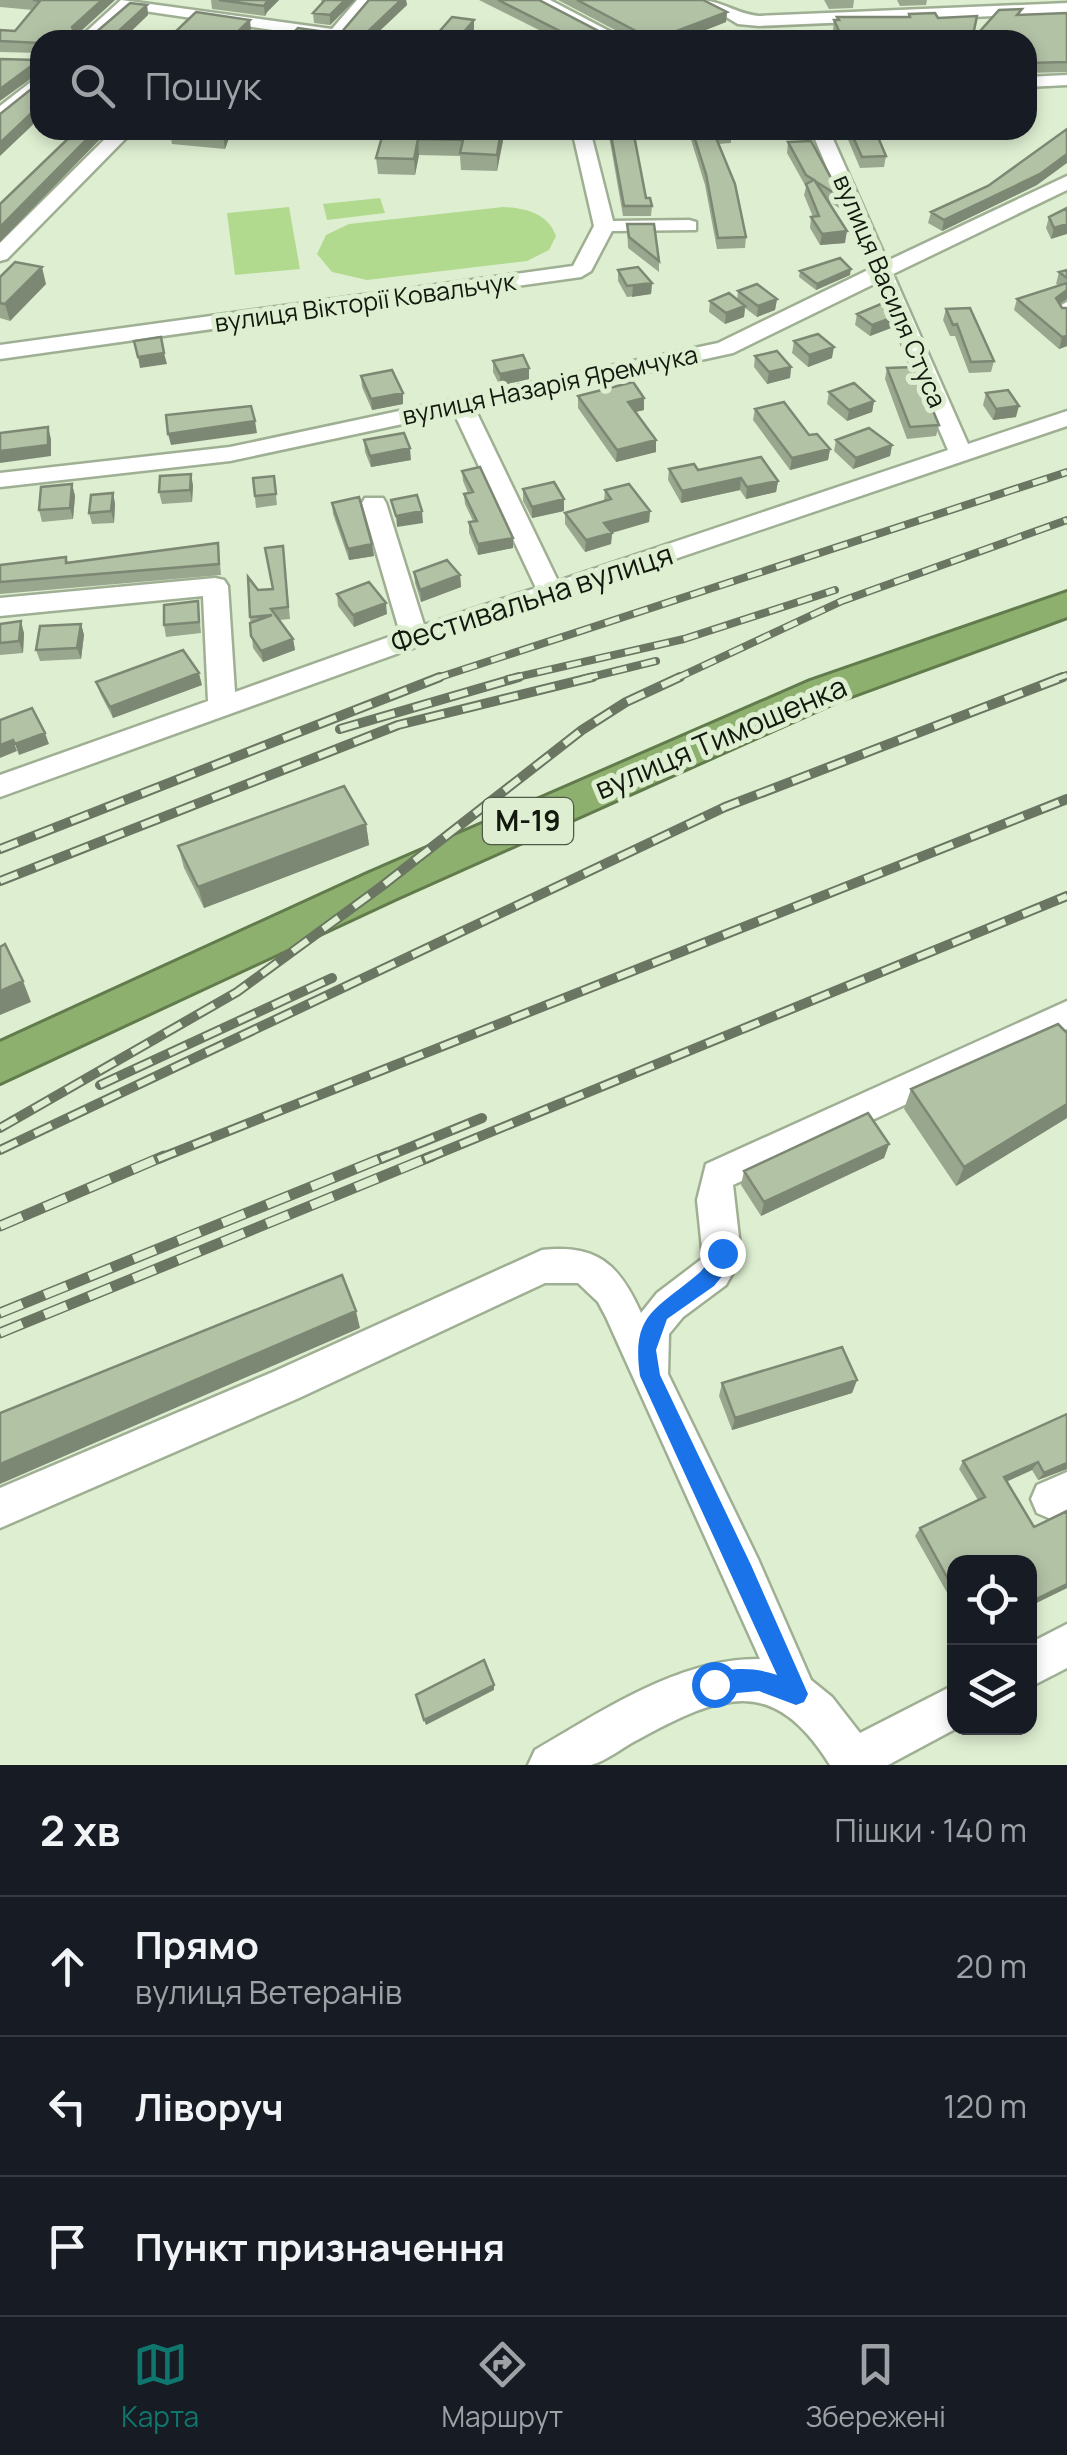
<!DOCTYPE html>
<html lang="uk">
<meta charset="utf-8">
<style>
body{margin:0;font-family:Manrope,sans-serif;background:#242831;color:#f1f3f6}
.controls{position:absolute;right:30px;bottom:30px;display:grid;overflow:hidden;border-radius:20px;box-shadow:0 5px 15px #0003}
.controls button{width:90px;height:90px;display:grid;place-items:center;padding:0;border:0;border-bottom:2px solid #363941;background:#171b24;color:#f1f3f6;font:50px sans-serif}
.stop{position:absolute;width:30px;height:30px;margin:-22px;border:8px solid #1a73e8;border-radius:50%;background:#fff}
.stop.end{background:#1a73e8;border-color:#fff;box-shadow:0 2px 10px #0008}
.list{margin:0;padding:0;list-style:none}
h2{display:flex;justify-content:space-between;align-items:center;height:130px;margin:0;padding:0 40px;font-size:42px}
h2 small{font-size:32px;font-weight:400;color:#9ea1a6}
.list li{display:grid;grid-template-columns:65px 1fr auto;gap:30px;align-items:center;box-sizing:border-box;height:140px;padding:0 40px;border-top:2px solid #363941}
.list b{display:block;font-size:38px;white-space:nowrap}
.list p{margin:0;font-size:32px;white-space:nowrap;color:#9ea1a6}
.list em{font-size:32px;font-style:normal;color:#9ea1a6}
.icon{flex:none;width:55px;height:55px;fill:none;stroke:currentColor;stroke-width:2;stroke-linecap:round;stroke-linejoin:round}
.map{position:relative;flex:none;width:1067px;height:1765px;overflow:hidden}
.search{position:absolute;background:#171b24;box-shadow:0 5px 15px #0003;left:30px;right:30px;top:30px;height:110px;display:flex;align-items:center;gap:25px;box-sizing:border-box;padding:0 35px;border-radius:30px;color:#9ea1a6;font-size:38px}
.sheet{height:550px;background:#171b24}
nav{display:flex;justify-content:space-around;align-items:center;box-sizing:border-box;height:140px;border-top:2px solid #363941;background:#171b24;font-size:28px;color:#9ea1a6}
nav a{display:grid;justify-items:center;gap:5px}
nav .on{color:#0f766e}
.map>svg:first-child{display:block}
.green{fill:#b2da8f}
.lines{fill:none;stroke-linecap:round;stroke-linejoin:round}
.minor-casing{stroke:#9faf93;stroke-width:5}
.highway-casing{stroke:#627b4c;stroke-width:6}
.minor{fill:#fff;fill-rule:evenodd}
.highway{fill:#8db06e;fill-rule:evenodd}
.rail-far2-casing{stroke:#6a7562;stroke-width:8}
.rail-far1-casing{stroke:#6a7562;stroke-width:10}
.rail-casing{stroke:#6a7562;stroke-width:11}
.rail-far2{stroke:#deefd1;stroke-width:5;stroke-dasharray:15;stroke-linecap:butt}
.rail-far1{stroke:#deefd1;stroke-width:6;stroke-dasharray:19;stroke-linecap:butt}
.rail{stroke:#deefd1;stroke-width:8;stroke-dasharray:24;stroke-linecap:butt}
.wall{fill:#99a78e}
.shaded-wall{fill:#7d8874}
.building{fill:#b2c2a5;stroke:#7d8874;stroke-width:2.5}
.route{fill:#1a73e8}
.labels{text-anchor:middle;stroke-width:10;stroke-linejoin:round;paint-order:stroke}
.far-street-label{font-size:25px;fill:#13190e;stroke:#deefd1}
.shield{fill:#deefd1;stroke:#505948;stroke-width:2.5}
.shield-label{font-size:28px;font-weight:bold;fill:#13190e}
.street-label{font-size:30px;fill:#13190e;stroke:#deefd1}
</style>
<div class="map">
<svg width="1067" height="1765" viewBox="0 0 1067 1765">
<rect width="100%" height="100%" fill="#deefd1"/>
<path class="green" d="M380,198L385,213L327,220L323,204Z
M289,207L300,269L235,275L227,213Z
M503,207C525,208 548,213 556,236L549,250L527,261L367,280L332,272L317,254L326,235L349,224Z"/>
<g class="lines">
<g class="minor-casing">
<path id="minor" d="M121,0L332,29L357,0H374L341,40L131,9L96,40H77Z
M529,0H550L626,40H604Z
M698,0C721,0 736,14 759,16L1067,3V13L759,26L738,24Z
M40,75V90L0,122V106Z
M1067,75V85L1027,87V77Z
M114,130H134L7,259L0,261V243Z
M250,130H327C313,140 264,140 250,130Z
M572,130H590L613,221L689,220L696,222V230L612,231L591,271L581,277L0,359V345L573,266L594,226Z
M811,130H829L887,261L1067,176V190L893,274L968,444L1067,411V426L424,644L0,797V775L208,701L203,596L0,616V598L215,578L224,580L228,586L235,692L400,633L362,503L365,498H383L386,503L424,625L536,588L454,413L230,461L0,487V473L230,447L718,343L870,269ZM876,283L948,450L558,581L475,409L733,353Z
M1067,302V317L1059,316L1056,308Z
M1067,1001V1029L733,1185L740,1246L736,1267L726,1285L683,1317L669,1334L668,1374L758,1559L811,1680L832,1697L860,1733L954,1685L957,1728L888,1765H830C773,1674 722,1694 639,1739C624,1746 607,1761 591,1765C573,1765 547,1765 528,1765L535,1750C602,1711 680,1658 760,1659L606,1317L598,1302L578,1283H545L299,1398L0,1528V1488L273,1372L542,1250C597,1244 619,1264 641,1313L657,1293L703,1258L697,1200L706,1164Z
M1067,1472V1512L1051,1519L1037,1513L1031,1499L1037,1485Z
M1067,1624V1668L1030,1687V1643Z"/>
</g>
<g class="highway-casing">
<path id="highway" d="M1067,592V617L838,701L397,898L0,1083V1042L367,874L810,681Z"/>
</g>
<use href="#minor" class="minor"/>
<use href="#highway" class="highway"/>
<g class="rail-far2-casing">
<path id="rail-far2" d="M434,679L1067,472
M508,679L684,639L835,590
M583,679L656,661
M675,679L842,601L1067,520
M1056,679L1067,675"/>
</g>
<g class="rail-far1-casing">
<path id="rail-far1" d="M340,729L519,677
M0,849L440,677
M0,881L398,725L593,677
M100,1085L332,978
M0,1128L237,992L382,886L582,730L626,702L680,677
M0,1150L725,807L1063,677
M158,1159L1067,799
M381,1159L482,1118
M425,1159L1067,896"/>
</g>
<g class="rail-casing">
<path id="rail" d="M0,1226L164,1156
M0,1313L387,1156
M0,1333L432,1156"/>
</g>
<use href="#rail-far2" class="rail-far2"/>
<use href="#rail-far1" class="rail-far1"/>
<use href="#rail" class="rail"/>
</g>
<path class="wall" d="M0,0H115L78,34H94L147,5L148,15L122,40H40V53L0,52V30L15,31L33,10L0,7Z
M211,0H279L267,12L265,16L212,9Z
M321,0H355L330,25L314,23L313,13L322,4Z
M369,0H406L407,5L370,40H292V34H340Z
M479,0H539L604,34V40H559Z
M558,0H703L727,12L726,22L680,40H634Z
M824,0H854L853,8L829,9Z
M897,0H927L926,5L900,6Z
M1067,13V72L1027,73V40L1021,15Z
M909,14L938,18L972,40H838L833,30L834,20H837V17H908Z
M169,130H232L225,149L172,144Z
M384,130H505L497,171L461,170L460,156L419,155L415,175L378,174L376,158Z
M608,130H633L646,198L652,206L651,216H623Z
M688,130H731V143L718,144L746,237L745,248L717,249L705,185Z
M844,130H875L886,156L884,167L860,168Z
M788,142L842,198L841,209L828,201L845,243L820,245L810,228L811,217H813L804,195L806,187L787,153Z
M1037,185L942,231L928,223L931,212Z
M1067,208L1051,239L1046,228L1049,217Z
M627,224L659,261V272L628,248Z
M618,270L652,283L651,294L627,297L618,281Z
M1067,270V299L1059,304L1062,308H1067V346L1059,349L1014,310L1017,299L1058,285L1056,284L1059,272Z
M800,271L850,275L816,290L799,277Z
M0,277L46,284L10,321L0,318Z
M738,291L777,299L775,310L757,317L745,308L744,317L725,324L709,312L710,301L737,300Z
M946,309L994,361L991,372L969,373L955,336H950L943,320Z
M857,314L891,328L870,336L855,325Z
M794,341L832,358L808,367L792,353Z
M755,356L791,367L790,378L767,384L754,367Z
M493,361L529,368V379L500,386L493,372Z
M887,368L939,425L936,436L907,439L885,379Z
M361,376L403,404L372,410L362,387Z
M829,392L874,401L872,412L847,421L827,404Z
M986,393L1016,417L993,420L983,405Z
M578,396L644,398V410L635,412L656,440V452L616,462L578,408Z
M755,409L830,449L828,460L790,470L753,420Z
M364,440L411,460L371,467L365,452Z
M836,440L892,445L890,456L853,469L834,451Z
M669,469L698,470L778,481L776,492L746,499L740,490L681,503L668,480Z
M462,471L513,548L478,555L469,533V522L473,521L465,504L464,494L468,493L463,481Z
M274,476L277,505L256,508L253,478Z
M72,484L75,496L73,519L42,522L39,510Z
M193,485L192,502L162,504L159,492Z
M523,489L564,499V511L532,518L523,501Z
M605,490L650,511L649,522L612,533L611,544L585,552L565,524V513L604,501Z
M113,493L115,504L114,523L92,524L89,513Z
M332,503L372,544L374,556L349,560L333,514Z
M218,543L221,575L0,594V565L66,557L68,562Z
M283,546L290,619L279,620L293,639L295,650L263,662L253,648L250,617L258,590L272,589Z
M414,572L460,575L461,587L421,602L415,583Z
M337,594L387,614L354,627L338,606Z
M198,601L201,633L166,637L164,625Z
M0,624L24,633L23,653L0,655Z
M81,624L84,635L81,659L40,661L36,650Z
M96,682L202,685L113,718L100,693Z
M366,824L369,845L204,908L184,868L178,846Z
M1067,1033V1118L956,1186L904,1109L911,1089Z
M889,1144L884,1158L761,1216L741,1185L744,1171Z
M857,1380L852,1393L732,1430L719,1396L722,1383Z
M1067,1414V1469L1038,1480L1032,1470L1006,1482L1034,1527L1067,1511V1588L1030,1606V1562H954V1605L915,1536L920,1528L978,1500L959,1469L963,1461Z"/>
<path class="shaded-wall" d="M102,0H115L74,37L72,27Z
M268,0H279L267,12L265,16L264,6Z
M345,0H355L330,25V15Z
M401,0H406L407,5L370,40H359Z
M147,5L148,15L122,40H109Z
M727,12L726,22L680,40H655Z
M250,20L251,30L241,40H229Z
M474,20V30L466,40H457Z
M38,61L40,72L0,101V89Z
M40,105V118L0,156V143Z
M96,130H109L0,242V227Z
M222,130H232L225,149Z
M501,130H505L497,171V155Z
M418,139L419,155L415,175L414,159Z
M1067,154V163L1037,185L942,231L944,220Z
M1067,224V234L1051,239L1054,228Z
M847,231L845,243L820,245L822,234Z
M42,267L46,284L10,321L5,304Z
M851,269L850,275L816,290L817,284Z
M652,283L651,294L632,297L633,286Z
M1067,290V299L1052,309L1056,298Z
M777,299L775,310L757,317L758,306Z
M745,306L744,317L725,324L726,313Z
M894,317L891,328L870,336L872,325Z
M1067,336V346L1059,349L1062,337Z
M834,347L832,358L808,367L809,355Z
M164,353L167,364L140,368L138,357Z
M791,367L790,378L767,384L769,372Z
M529,368V379L500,386V374Z
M403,393V404L372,410L371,399Z
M644,398V410L627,414L628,402Z
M874,401L872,412L847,421L849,410Z
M1019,406L1016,417L993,420L996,409Z
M255,421L257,433L171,445L168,434Z
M48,427L51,439V456L0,463V451Z
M656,440V452L616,462L617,450Z
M892,445L890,456L853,469L856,458Z
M410,448L411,460L371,467L370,456Z
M830,449L828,460L790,470L792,458Z
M191,474L193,485L192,502L190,490Z
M741,478L740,490L681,503L682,491Z
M778,481L776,492L746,499L747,487Z
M72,484L75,496L73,519L70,508Z
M113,493L115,504L114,523L111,511Z
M564,499V511L532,518V507Z
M422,511L423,523L397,527L396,516Z
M650,511L649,522L604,535V523Z
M612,533L611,544L585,552L586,540Z
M513,538V548L478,555V544Z
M372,544L374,556L349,560L348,549Z
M460,575L461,587L421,602L420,590Z
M386,603L387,614L354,627L353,615Z
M21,621L24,633L23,653L19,641Z
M81,624L84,635L81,659L77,648Z
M293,639L295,650L263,662L261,651Z
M199,673L202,685L113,718L110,707Z
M45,733L49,744L19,755L15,744Z
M13,740L17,751L0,758V745Z
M366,824L369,845L204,908L198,887Z
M23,981L31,1002L0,1015V991Z
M1067,1104V1118L956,1186L964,1167Z
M889,1144L884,1158L761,1216L764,1202Z
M356,1311L360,1328L0,1484V1464Z
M857,1380L852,1393L732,1430L735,1418Z
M1038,1462L1032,1470L999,1485L1004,1477Z
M1067,1463V1469L1038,1480L1044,1473Z
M1067,1584V1588L1030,1606V1602Z
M494,1685V1690L426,1725L424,1720Z"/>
<path class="building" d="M33,0H102L72,27L75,34H94L130,3L147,5L109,40H40V43L0,41V30L15,31L40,1Z
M219,0H268L264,6Z
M325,0H345L330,15L313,13Z
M369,0H401L359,40H324L292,34L298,28L340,34Z
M498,0H539L604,34L590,40H578Z
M577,0H703L727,12L653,40Z
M1022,9L1017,15L1067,13V62L1027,63V40H972L999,10Z
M196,12L250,20L229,40H153L155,35L171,36Z
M935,13L938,18L977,16L972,40H843L834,20H839L837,17H910L909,14Z
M452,17L474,20L457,40H432Z
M40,57V63L38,61L0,89V59L38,60Z
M40,82V105L0,143V114Z
M1067,129V154L1040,174L944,220L931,212L988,186Z
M77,130H96L0,227V204Z
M384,130H501L497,155L460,153L463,140L418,139L414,159L376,158Z
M610,130H633L646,198H650L652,206H624Z
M692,130H731L732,133H714L735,184L746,237L718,238L706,174Z
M850,130H875L886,156L862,157Z
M811,141L842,198L815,181L847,231L822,234L811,217L819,216L806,184L814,180L806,175L788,142Z
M1067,208V224L1054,228L1049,217Z
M627,224H654L659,261L629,237Z
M840,258L851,269L817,284L800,271Z
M15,262L42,267L5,304L0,303V277Z
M638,267L652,283L627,286L618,270Z
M1067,270V278L1059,272Z
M1067,283V290L1056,298L1062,308H1067V336L1062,337L1017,299Z
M757,284L777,299L758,306L738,291Z
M729,293L745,306L726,313L710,301Z
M881,304L891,311L894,317L872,325L857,314Z
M970,308L994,361L971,362L957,324L953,325L946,309Z
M818,334L834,347L809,355L794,341Z
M161,337L164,353L138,357L134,341Z
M777,351L791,367L769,372L755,356Z
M523,355L529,368L500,374L493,361Z
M915,367L939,425L910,427L887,368Z
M392,370L403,393L371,399L361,376Z
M633,382L644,398L628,402L656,440L617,450L578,396Z
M854,383L874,401L849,410L829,392Z
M1008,390L1019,406L996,409L986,393Z
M784,402L809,435L817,434L830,449L792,458L755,409Z
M251,406L255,421L168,434L166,415Z
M48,427V445L0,451V433Z
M869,428L892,445L856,458L836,440Z
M404,433L410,448L370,456L364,440Z
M761,457L778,481L747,487L741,478L682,491L669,469L694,464L698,470Z
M480,467L513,538L478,544L469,522L477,521L464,494L473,492L462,471Z
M191,474L190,490L159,492L160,476Z
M274,476L276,494L255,496L253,478Z
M554,482L564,499L532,507L523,489Z
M72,484L70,508L39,510L41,487Z
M629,484L650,511L604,523L612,533L586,540L565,513L611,499L605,490Z
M113,493L111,511L89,513L91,495Z
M417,495L422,511L396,516L391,500Z
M359,497L372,544L348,549L332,503Z
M218,543L219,564L0,582V565L66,557V563Z
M283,546L288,607L271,609L293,639L261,651L251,636L250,623L272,615L250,617L248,577L258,590L273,589L265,548Z
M447,560L460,575L420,590L414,572Z
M369,582L386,603L353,615L337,594Z
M198,601L199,622L164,625V605Z
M21,621L19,641L0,643V624Z
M81,624L77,648L36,650L40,626Z
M183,650L199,673L110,707L96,682Z
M32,708L45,733L15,744L13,740L0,745V720Z
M344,786L366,824L198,887L178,846Z
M5,944L23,981L0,991V947Z
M1058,1024L1067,1033V1104L964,1167L911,1089Z
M868,1113L889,1144L764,1202L744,1171Z
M342,1275L356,1311L0,1464V1413Z
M842,1347L857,1380L735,1418L722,1383Z
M1067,1414V1463L1044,1473L1038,1462L1004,1477L1034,1527L1067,1511V1584L1030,1602V1562H954V1590L920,1528L985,1497L963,1461Z
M484,1660L494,1685L424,1720L416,1695Z"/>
<path class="route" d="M722,1244L732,1253L724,1274L714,1286L667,1319L656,1350L660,1375L751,1565L808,1694L804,1702L796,1705L759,1691L714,1695L706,1692L702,1684L706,1676C728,1667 755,1667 777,1675L640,1376C631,1313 656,1310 698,1274C709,1265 711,1250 722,1244Z"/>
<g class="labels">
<g class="far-street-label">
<text transform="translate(890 291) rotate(67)" y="9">вулиця Василя Стуса</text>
<text transform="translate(365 302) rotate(-8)" y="9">вулиця Вікторії Ковальчук</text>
<text transform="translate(550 385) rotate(-12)" y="9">вулиця Назарія Яремчука</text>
</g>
<rect class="shield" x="483" y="798" width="90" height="46" rx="8"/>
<g class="shield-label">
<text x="528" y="831">М-19</text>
</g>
<g class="street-label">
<text transform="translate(532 599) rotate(-18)" y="10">Фестивальна вулиця</text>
<text transform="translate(721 738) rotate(-23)" y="10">вулиця Тимошенка</text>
</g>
</g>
</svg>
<div class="controls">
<button><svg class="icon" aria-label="locate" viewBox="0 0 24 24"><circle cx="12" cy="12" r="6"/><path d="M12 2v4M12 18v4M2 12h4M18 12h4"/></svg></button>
<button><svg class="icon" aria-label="layers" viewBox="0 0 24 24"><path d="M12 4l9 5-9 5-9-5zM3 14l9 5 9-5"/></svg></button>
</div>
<div class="stop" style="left:714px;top:1684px"></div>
<div class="stop end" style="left:722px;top:1253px"></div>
<div class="search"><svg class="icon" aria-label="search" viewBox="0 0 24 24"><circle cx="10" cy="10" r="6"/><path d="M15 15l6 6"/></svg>Пошук</div>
</div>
<section class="sheet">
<h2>2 хв<small>Пішки · 140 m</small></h2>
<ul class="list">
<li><svg class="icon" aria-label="ahead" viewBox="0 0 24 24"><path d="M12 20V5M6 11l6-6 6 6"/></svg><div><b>Прямо</b><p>вулиця Ветеранів</p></div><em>20 m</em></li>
<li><svg class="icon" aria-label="left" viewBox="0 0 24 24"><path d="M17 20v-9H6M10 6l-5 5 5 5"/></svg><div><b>Ліворуч</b></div><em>120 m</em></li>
<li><svg class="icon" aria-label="arrive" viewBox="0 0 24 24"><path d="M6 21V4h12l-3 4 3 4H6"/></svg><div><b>Пункт призначення</b></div></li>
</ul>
</section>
<nav>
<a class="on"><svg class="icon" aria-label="map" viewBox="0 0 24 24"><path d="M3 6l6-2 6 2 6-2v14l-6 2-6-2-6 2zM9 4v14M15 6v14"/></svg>Карта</a>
<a><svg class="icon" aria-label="directions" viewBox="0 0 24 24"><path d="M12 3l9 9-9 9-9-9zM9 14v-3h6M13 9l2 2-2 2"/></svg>Маршрут</a>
<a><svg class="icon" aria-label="saved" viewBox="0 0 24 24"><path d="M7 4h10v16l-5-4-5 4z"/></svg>Збережені</a>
</nav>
